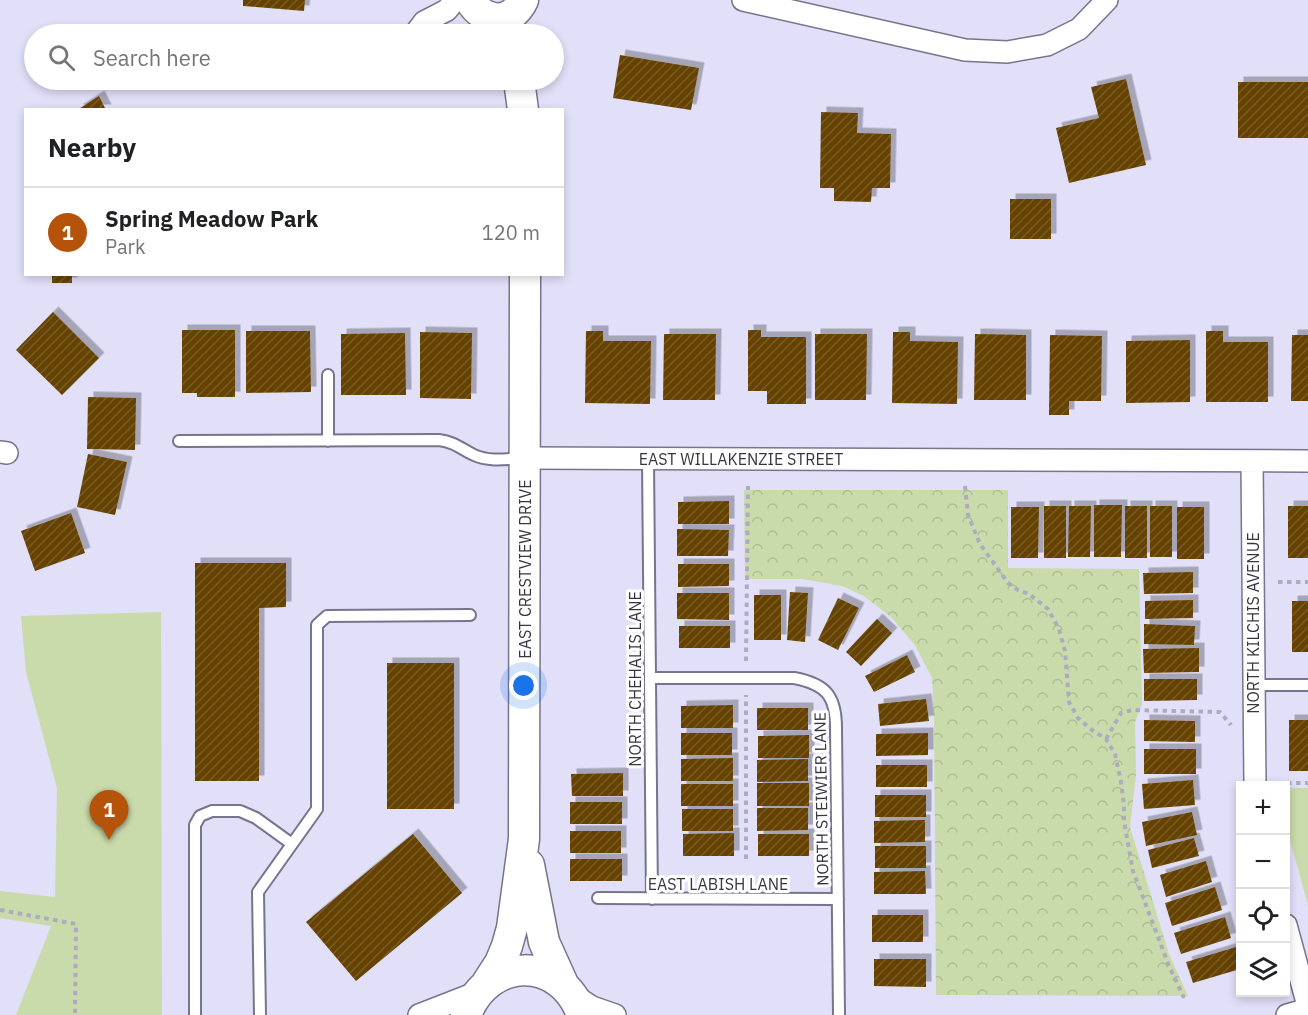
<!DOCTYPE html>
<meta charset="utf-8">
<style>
body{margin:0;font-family:"IBM Plex Sans",sans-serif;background:#f6f6f6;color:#202124}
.controls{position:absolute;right:18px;bottom:18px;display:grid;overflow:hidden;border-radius:0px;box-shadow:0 3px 9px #0003}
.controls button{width:54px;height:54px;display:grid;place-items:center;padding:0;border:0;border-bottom:2px solid #e0e0e0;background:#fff;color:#202124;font:30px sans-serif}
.you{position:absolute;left:524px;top:686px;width:21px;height:21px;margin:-15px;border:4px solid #fff;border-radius:50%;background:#1a73e8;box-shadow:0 0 0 9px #1a73e833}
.badge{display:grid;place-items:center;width:39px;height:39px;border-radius:50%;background:#b45309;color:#fff;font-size:20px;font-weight:700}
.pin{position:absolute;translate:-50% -50px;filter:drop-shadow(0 2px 3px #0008)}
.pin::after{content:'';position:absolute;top:32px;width:21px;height:18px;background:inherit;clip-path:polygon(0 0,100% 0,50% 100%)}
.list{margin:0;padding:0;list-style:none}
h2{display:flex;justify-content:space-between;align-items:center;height:78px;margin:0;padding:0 24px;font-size:26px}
h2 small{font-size:20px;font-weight:400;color:#757577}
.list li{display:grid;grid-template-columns:39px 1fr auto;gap:18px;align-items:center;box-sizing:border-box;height:90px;padding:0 24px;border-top:2px solid #e0e0e0}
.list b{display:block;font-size:22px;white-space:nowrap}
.list p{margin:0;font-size:20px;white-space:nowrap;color:#757577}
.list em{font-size:20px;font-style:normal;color:#757577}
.icon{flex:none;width:33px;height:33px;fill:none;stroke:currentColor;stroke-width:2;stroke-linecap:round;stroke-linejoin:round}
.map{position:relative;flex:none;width:1308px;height:1015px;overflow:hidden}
.search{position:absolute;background:#fff;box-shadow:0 3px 9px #0003;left:24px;top:24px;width:540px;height:66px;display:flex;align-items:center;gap:15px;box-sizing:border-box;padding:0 21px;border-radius:33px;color:#757577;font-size:22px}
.panel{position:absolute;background:#fff;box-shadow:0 3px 9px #0003;left:24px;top:108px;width:540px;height:168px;border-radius:0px}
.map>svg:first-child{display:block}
.green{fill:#cadbab}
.forest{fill:url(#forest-crowns)}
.building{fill:url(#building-hatch);filter:url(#shadow)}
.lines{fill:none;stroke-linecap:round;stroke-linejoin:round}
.lane-casing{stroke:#77748b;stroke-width:14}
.street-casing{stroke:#77748b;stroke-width:24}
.secondary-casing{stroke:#77748b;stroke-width:33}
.path{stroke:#adabc0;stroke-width:4;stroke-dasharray:4.5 4.5;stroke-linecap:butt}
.lane{stroke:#fff;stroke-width:10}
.street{stroke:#fff;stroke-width:21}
.secondary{stroke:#fff;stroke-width:30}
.labels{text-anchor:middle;stroke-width:6;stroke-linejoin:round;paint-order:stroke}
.street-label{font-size:16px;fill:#373640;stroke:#fff}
</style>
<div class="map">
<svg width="1308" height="1015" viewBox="0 0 1308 1015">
<defs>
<pattern id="forest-crowns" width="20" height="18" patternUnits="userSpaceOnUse" patternTransform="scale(1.5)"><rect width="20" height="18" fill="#cadbab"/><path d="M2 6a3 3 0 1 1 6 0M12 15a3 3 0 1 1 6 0" fill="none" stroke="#aebd94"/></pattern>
<pattern id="building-hatch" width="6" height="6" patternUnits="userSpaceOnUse" patternTransform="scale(1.5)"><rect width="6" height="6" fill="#654200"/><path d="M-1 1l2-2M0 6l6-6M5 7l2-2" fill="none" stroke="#785c28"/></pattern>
<filter id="shadow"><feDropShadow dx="5.5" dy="-5.5" stdDeviation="0" flood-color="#0004"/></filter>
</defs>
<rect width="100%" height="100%" fill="#e2dff9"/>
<path class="green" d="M161,612L162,1015H16L51,926L0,918V891L55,897L57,788L26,672L21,616Z
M1286,788H1308V905L1286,826Z"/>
<path class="forest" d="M744,490H1008V568L1139,569L1142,704L1135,722L1136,775L1130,827L1169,954L1188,996L936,995L934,715L932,678L915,645L891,617L864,596L842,586L802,579H745Z"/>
<path class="building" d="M243,0H305L304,11L243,6Z
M620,55L699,68L691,110L613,98Z
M1126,79L1146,165L1069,183L1056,128L1099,118L1091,87Z
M1238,82H1308V138H1238Z
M99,96L106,110H77Z
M821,112L858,113L857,133L891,134L890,188H872L871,202L834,201V188H820Z
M1010,199H1051V239H1010Z
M52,274H72V283H52Z
M53,312L99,358L62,395L16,350Z
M182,330H235V397H197V393H182Z
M748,330H761V337H806V404H767V391H748Z
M246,331H310L311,392L246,393Z
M586,331H603V341H651L650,404L585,403Z
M1206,331H1223V342H1268V402H1206Z
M420,332L472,333L471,399L420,398Z
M893,332H910V341L958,342L957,404L892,403Z
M405,333L406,395H341V334Z
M664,334H716L715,400H663Z
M815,334H867L866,400H815Z
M975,334L1026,335V400H974Z
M1050,335L1102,336L1101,401H1069V415H1049Z
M1292,335H1308V401H1291Z
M1190,340V402L1126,403V341Z
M88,397L136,398L135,450L87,449Z
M88,454L127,462L115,515L77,507Z
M729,501V524H678V502Z
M1094,505H1122L1121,557H1094Z
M1044,506H1066V558H1044Z
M1069,506H1091L1090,557H1068Z
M1125,506H1147V558H1125Z
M1150,506H1172V557H1150Z
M1288,506H1308V558H1288Z
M1011,507H1039L1038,558H1011Z
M1177,507H1204V559H1177Z
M71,513L85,553L35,571L21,531Z
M677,529L729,530L728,556H677Z
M195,563H286V607L259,608V781H195Z
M678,564H729V586L678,587Z
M1193,572V593L1144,594L1143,573Z
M790,592L808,593L805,642L787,640Z
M677,593H729V620L677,619Z
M754,595H781V640H754Z
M838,598L859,608L838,650L818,640Z
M1193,600V618L1145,619V601Z
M1292,601H1308V652H1292Z
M877,619L892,633L861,666L846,652Z
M1144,624L1195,626L1194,645L1144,644Z
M679,626H730V648H679Z
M1199,648V672L1144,673L1143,649Z
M907,655L915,672L874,692L865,676Z
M387,663H454V809H387Z
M1144,679H1197V700L1144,701Z
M926,699L929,721L880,726L878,704Z
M733,705V728H681V706Z
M757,708H808V730H757Z
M1144,720L1195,721V742L1144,741Z
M1289,720H1308V771H1289Z
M681,733H732V755H681Z
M928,733V755L876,756V734Z
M809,735V758H758V736Z
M1144,749H1196V774H1144Z
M733,758V781H681V759Z
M808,759V781L757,782V760Z
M876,765H927V787H876Z
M623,773V796H572L571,774Z
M1193,780L1195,805L1144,809L1142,784Z
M757,783H809V806H757Z
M681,784H733V806H681Z
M875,795H926V817H875Z
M570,802H622V824H570Z
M757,808H808V830L757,831Z
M682,809H733V831H682Z
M1192,812L1197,835L1146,846L1142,822Z
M925,820V842L874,843V821Z
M570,831H621V853H570Z
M734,833V856H683V834Z
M413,834L462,893L356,981L306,922Z
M758,834H809V856H758Z
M1194,838L1199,856L1152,868L1148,850Z
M875,846H926V868H875Z
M570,859H622V881H570Z
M1206,861L1212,882L1166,897L1160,875Z
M925,871L926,894H874V872Z
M1215,887L1222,910L1172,926L1165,903Z
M872,915H923V942H872Z
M1225,917L1231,938L1181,954L1174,933Z
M1236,947L1240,962V969L1193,983L1186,962Z
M874,959H926V987L874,986Z"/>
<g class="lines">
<g class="lane-casing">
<path id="lane" d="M328,375V441
M179,441L439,440C455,442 461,449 474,455C489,462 507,459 523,458
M648,459L652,899
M651,678H794C826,684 836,696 836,728L839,1015
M1253,685H1308
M598,898L838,899
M195,1015V825L200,816L212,811H240L256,818L292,844
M260,1015L258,892L317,809V625L327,616L470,615"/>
</g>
<g class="street-casing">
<path id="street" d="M743,0L965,50L1007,52L1047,45L1079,29L1107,0
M415,34L424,22L447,10L455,0
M0,452L7,453
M525,458L1308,461
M1252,461L1255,786
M1286,925L1308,1006
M572,994L592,1007L615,1015
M419,1015L478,992
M1287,1015L1308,1009"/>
</g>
<g class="secondary-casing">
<path id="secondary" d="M470,0C483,23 511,26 523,0
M519,80L523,110
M529,865L544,942L563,984
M487,983L500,963L507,946L512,928L524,839L525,274
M466,1015C488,956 561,955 582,1015"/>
</g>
<path class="path" d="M965,486L968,515L980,544L1008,583L1018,590L1029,594L1048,609L1059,629L1065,651L1069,702L1078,718L1092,730L1106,739L1115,754L1121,782L1124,805V821L1133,871L1169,966L1184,998
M1278,582H1308
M746,661L748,486
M1106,739L1121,713L1132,710L1220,712L1231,725
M1278,783H1308
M746,859V695
M0,910L76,924L75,1015"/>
<use href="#lane" class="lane"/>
<use href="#street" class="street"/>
<use href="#secondary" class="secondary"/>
</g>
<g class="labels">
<g class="street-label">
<text x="741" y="465">EAST WILLAKENZIE STREET</text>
<text transform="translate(525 569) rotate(-90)" y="6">EAST CRESTVIEW DRIVE</text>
<text transform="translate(1253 623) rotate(-90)" y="6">NORTH KILCHIS AVENUE</text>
<text transform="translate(635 679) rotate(-90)" y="6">NORTH CHEHALIS LANE</text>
<text transform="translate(821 799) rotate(-91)" y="6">NORTH STEIWIER LANE</text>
<text x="718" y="890">EAST LABISH LANE</text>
</g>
</g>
</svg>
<div class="controls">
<button>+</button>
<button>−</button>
<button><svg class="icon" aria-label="locate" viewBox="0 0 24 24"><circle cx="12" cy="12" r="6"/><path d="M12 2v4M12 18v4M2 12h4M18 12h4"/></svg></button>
<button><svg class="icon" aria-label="layers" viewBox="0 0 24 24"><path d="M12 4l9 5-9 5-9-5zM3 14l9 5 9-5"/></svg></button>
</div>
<div class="you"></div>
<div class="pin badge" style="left:109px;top:840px">1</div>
<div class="search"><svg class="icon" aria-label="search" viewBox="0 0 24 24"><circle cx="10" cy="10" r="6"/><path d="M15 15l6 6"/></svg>Search here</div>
<section class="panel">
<h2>Nearby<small></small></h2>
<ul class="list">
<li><span class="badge">1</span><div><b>Spring Meadow Park</b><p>Park</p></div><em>120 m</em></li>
</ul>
</section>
</div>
